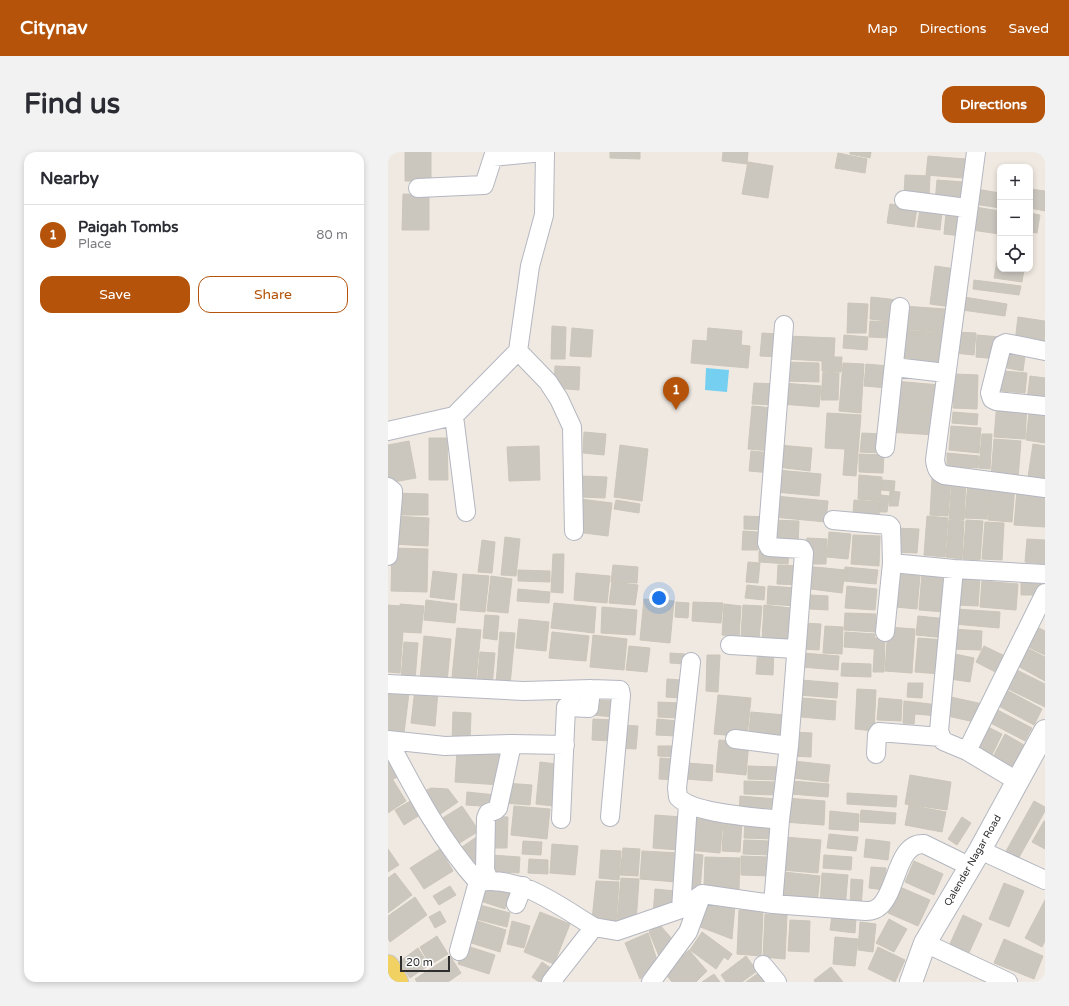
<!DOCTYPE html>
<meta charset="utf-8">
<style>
body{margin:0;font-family:"Varela Round",sans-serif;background:#f2f2f3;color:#2b2b33}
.controls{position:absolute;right:12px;top:12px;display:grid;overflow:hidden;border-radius:8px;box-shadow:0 2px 6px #0003}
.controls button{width:36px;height:36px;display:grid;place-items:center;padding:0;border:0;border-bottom:1px solid #e1e1e2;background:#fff;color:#2b2b33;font:20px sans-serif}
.scale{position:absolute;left:12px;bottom:10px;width:50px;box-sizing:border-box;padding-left:4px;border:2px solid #2e2e2e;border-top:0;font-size:11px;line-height:14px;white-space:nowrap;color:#2e2e2e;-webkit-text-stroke:3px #fff;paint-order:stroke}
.you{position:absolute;left:271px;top:446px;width:14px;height:14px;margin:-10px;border:3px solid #fff;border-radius:50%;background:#1a73e8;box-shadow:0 0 0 6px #1a73e833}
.badge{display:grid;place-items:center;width:26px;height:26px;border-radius:50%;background:#b45309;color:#fff;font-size:13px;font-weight:700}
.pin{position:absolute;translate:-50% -33px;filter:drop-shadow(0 1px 2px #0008)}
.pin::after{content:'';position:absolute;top:21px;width:14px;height:12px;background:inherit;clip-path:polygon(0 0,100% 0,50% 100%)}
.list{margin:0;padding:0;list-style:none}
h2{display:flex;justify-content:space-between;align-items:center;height:52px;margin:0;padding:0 16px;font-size:17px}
h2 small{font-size:13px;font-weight:400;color:#7c7c81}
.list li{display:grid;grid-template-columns:26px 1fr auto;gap:12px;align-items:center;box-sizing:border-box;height:60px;padding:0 16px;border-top:1px solid #e1e1e2}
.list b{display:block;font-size:15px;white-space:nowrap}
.list p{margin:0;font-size:13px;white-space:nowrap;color:#7c7c81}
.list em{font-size:13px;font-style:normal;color:#7c7c81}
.actions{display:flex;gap:8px;padding:12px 16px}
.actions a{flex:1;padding:9px 0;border:1px solid #b45309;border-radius:12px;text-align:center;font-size:14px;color:#b45309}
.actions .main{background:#b45309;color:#fff}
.icon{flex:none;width:22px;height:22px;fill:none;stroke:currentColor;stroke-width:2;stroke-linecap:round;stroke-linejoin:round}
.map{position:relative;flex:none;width:657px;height:830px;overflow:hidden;border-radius:12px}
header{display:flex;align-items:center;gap:24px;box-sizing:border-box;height:56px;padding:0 20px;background:#b45309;color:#fff}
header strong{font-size:19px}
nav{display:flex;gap:22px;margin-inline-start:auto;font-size:14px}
.intro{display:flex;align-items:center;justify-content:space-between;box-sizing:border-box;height:96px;padding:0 24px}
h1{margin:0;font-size:28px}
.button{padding:10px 18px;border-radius:12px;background:#b45309;color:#fff;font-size:14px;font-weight:700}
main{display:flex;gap:24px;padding:0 24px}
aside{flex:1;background:#fff;border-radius:12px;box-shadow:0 2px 6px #0003}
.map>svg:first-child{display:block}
.water{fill:#75cff0}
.building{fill:#cbc7bf;stroke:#cbc5ba}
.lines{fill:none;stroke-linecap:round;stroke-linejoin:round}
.minor-casing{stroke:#b4b7c1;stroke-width:20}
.tertiary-casing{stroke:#b4b7c1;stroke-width:24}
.primary-casing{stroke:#c9c9c9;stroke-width:24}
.minor{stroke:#fff;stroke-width:18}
.tertiary{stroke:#fff;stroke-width:22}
.primary{stroke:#f2d163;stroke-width:22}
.labels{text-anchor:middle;stroke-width:3;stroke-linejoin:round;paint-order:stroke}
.street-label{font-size:10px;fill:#2e2e2e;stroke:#fff}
</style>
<header>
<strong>Citynav</strong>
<nav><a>Map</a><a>Directions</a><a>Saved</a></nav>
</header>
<div class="intro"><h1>Find us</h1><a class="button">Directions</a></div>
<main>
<aside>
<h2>Nearby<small></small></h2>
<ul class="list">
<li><span class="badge">1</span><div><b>Paigah Tombs</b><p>Place</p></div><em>80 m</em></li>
</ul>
<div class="actions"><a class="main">Save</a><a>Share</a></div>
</aside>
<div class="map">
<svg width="657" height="830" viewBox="0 0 657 830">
<rect width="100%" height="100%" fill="#efe9e1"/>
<path class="water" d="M318,216L341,218L339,240L317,238Z"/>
<path class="building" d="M17,0H43V29H17Z
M222,0H252V7L222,6Z
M335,0H360L359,12L334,9Z
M462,0H483L482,6L462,2Z
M450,1L479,7L477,21L447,16Z
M540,4L577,7L575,26L538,23Z
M360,10L385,14L380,46L354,42Z
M517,23L542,24L541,45L516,44Z
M549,28L576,30L575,53L547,51Z
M588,37L612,41V56L586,52Z
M642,37L657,39V59L642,56Z
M15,42L41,43V78H14Z
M502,52L529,56L526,75L499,71Z
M587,55L612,59L611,82L584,78Z
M532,57L554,60L552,78L529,75Z
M558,61L576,63L574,84L556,82Z
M642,61L652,63L649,81L642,80Z
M609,109L612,110V117H636L634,130L606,126Z
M547,114L568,117L563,155L542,152Z
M586,128L633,134L631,143L585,137Z
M483,145L510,148L508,170L482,167Z
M576,145L619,152L617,164L574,158Z
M460,151L480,152L478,181H459Z
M515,154L557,157L555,180L513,177Z
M630,165L657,169L656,194L627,190Z
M482,169L505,170L504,186L481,185Z
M164,174L178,175L177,207H163Z
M184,176L205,178L203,205L182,204Z
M320,176L354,179L353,193L362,194L360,216L303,211L305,188L319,189Z
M512,178L557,181L555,213L510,210Z
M567,180L588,181L586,203L566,201Z
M374,181L392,182L391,205L372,204Z
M456,183L480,185L479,198L455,196Z
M589,183L612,185L610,207L588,205Z
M399,184L447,186L446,205H454L453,220L434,219V209L398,207Z
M623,194L638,197L635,219L619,216Z
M397,210L431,211V230L396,229Z
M455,211L476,212L473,261L451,259Z
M478,212L501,214L499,236L476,234Z
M167,214L192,215L191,238L166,236Z
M615,219L639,221L637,241L613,239Z
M435,220L451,221L450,248H433Z
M567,222L590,223L589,257L565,256Z
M642,224L657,226V250L639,248Z
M506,229L552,233L549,258L504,254Z
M366,231L390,232L389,253L364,252Z
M395,231L433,234L431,255L393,252Z
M609,250L639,253L637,287L606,285Z
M642,253L657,255V291L638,288Z
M364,254L386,256L383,299L360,297Z
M502,255L549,258L547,283L500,280Z
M565,260L590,262L589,273L564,271Z
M439,261L473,263L468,324L455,323L457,297L437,296Z
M563,274L593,276L591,301L561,298Z
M196,280L218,282L216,303L195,301Z
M474,281L495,282L493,301L472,300Z
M594,282H604L602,317L591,316Z
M41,286H59L60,328H41Z
M606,287L633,289L630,327L603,325Z
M21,289L28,326L0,331V293Z
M645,292L657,294V328L640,325Z
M232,293L260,297L254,349L226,345Z
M391,293L424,296L422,319L389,315Z
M151,294L152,328L121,329L119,295Z
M363,299L385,301L383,321L361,319Z
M559,301L591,304L590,316L559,314Z
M471,302L496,303L495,321L471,320Z
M389,318L433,322L431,344L387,340Z
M471,323L494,325L492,349L470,347Z
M194,324L219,325L217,346L192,345Z
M544,326L563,327L560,364L542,363Z
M494,328L507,329L506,339L493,338Z
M564,328L578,329L576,368L561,367Z
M580,330L602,332L599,367L577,366Z
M602,332L627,334L624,370L600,368Z
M502,339L512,340L510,354H501Z
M629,339L657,342V375L626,373Z
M5,341L40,342V363H5Z
M493,343L501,344L499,360H491Z
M387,344L440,349L438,370L385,365Z
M192,347L224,351L220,384L188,380Z
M228,348L252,352L251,361L226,357Z
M466,348L492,350L491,363L465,361Z
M5,364L41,366L40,394L4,392Z
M356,364L380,365L379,378L356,377Z
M539,364L560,366L557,405L536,403Z
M384,368L411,369L410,393L383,392Z
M561,368L576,369L574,407L558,405Z
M578,368L595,369L592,408L575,407Z
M597,370L616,371L614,408L594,407Z
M507,376L531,377L529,401L506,400Z
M355,379L370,380V398H354Z
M441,380L463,382L460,407L439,405Z
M465,383L492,384L491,414L463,412Z
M117,385L132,387L128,424L113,423Z
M419,386L439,387L438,412H418Z
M639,387L657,388V412L637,410Z
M94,388L107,390L104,421L90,420Z
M4,396L40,397L39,440L3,439Z
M371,399L401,401L400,412L371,410Z
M165,402H176L175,441L163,440Z
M360,410L372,411L370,431L358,430Z
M225,413L250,415L249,431L223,430Z
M390,413L413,414L412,433L389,432Z
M417,414L457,418L454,441L415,436Z
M457,415L490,418L488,432L456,429Z
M130,418L162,419V430L130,429Z
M45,419L69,422L66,448L42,445Z
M188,421L222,424L219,451L186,448Z
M534,421L559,423L556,460L531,458Z
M75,422L101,424L97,460L72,458Z
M510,422L532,424L529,457L507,455Z
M103,424L124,427L120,461L99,459Z
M571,425L592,426L590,454L569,453Z
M594,429L630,432L628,458L592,455Z
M224,430L250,433L247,453L221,451Z
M633,431L653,432V443H633Z
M359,433L377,435L376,448L357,446Z
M380,434L409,436L408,454L379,452Z
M459,434L489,437L487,458L457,456Z
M130,437L162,440L161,451L129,449Z
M422,443L440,444V458L422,457Z
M256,447L286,449L282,491L252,488Z
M38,448L69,452L67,471L36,468Z
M288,450L301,451L300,466L287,465Z
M305,450L335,451L333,471L304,469Z
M166,451L208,455L206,481L163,476Z
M12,452L36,454L33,481L15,480L12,521L0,520V453L12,454Z
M336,452L353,454L351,485L334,483Z
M355,453L374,454L371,487L353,485Z
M376,453L403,456L401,490L374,488Z
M214,455L249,458L247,483L213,481Z
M568,457L612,460L611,476L566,472Z
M457,461L488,462L487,480L456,478Z
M97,463L111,464L109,488L95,486Z
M530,464L560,467L558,486L528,483Z
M131,467L161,470L158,499L128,496Z
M415,471L433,472L431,498L413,497Z
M437,474L455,475L454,502L435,501Z
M647,474L657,479V503L638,494Z
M500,475L527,477L524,521L497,519Z
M69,476L93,478L88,527L64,525Z
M565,477L594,479L593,498L563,497Z
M112,480L127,481L122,533L108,532Z
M164,480L201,484L198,509L161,506Z
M457,480L487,482L486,497L456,495Z
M205,483L239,487L236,518L202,515Z
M36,484L63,487L59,531L32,528Z
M487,486H497L496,520H485Z
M530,486L556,488L552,522L527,520Z
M16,490L30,491L27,528L13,527Z
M241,494L262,496L259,520L238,518Z
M596,494L619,505L611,522L588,510Z
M635,494L657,505V529L626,512Z
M370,496L386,497L385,523L368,522Z
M92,500L107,501L104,535L89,534Z
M282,501L297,502L296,512L282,511Z
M415,501L451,504L450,518L413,515Z
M567,502L586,506L582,530L562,527Z
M319,503H332L330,540L318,539Z
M454,511L483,512V525L453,524Z
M623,515L657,532V555L614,534Z
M279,527L293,528L292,546L278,545Z
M413,528L450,531L449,546L411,543Z
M520,531H535L534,546L519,545Z
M613,535L654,557L646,573L605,551Z
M27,537L50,539L47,574L23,571Z
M469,537L488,538L486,579L467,577Z
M0,539L21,541L16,581L0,580Z
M330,543L363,546L359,585L326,582Z
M558,544L595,552L591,571L555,563Z
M415,546L448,549L447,568L413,565Z
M491,546L514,548L513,569L489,568Z
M205,548L226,549V565L204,563Z
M516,549L551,553L550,564L527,562L526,572L515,571Z
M270,550L291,551L290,566L270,565Z
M602,554L644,576L637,589L595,567Z
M65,560L83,561L82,590H64Z
M363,560L397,563L395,583L361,580Z
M205,567L225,568L224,589L204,588Z
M269,567L290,569L289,584L268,583Z
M232,573L250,574L248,597L230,596Z
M596,573L614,582L603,605L585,596Z
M405,580L424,581L423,605L404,604Z
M617,582L636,593L624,615L605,605Z
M331,588L361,590L358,623L328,620Z
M270,594H290L289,605L270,604Z
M69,598L114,600L113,633L67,630Z
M0,605L11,624L0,630Z
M272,606L290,607L288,628L271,627Z
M406,609L442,613L440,630L404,626Z
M152,610L169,612L165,654L148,652Z
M299,611L325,613L324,629L297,627Z
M360,614L391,615L390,628L360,627Z
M522,623L563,630L559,658L517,652Z
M5,628L18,649L0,661V631Z
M356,629L388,630V643L356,642Z
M404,629L441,632L440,645L403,642Z
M117,631L144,633L142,653L115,651Z
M43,636L60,637L70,650L48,665L32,641Z
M79,640L108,643L107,655L78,653Z
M459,641L509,644L508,655L459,652Z
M352,644L389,647L387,664L351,662Z
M397,646L437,649L436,673L396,670Z
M24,648L32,663L16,673L7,658Z
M646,649L657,655V659L629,709L617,701Z
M521,653L558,660L554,680L517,673Z
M74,654L91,679L70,692L53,667Z
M126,654L162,657L159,687L123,683Z
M473,658L508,661L507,672L472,670Z
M442,659L471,662L470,679L441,677Z
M267,663L294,665L291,698L265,696Z
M100,664L120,665L119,696H99Z
M574,665L583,671L569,693L560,687Z
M303,666L335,669L332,701L300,698Z
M336,668L354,670L352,700L334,699Z
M357,668L388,670L387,687L356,686Z
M656,669H657V697L644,690Z
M441,682L470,685L468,699L439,696Z
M90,684L96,706L82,720L77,712L84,708L79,700L72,705L68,699Z
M396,685L433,688L430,721L393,718Z
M478,687L502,690L500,708L476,705Z
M356,688L383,689L382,703L355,702Z
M135,689L154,690L153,703L134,702Z
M164,692L190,694L187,723L162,721Z
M235,696L252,697L250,724L232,723Z
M0,697L11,713L0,720Z
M52,697L65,719L36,737L22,716Z
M213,698L233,699L231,728L211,726Z
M254,699L291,701L288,730L252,727Z
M300,701L315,703L312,737L297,736Z
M103,703L132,705L131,721L101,719Z
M436,703L464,705L463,718L435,716Z
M353,704L381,705V724L353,723Z
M317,705L352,706L351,737L316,735Z
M141,707L160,708V722L140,721Z
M526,709L555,722L546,743L517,730Z
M483,715L498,716L497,738L481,736Z
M396,720L432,724L429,752L393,748Z
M7,721L24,743L0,761V726Z
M434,721L460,723L457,756L432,754Z
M233,726L251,727L248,771L229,769Z
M463,727L475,728L473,757L462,756Z
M208,729L231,730L228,770L204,768Z
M95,731L122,739L117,757L89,748Z
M616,731L636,739L621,775L601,767Z
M62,734L68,743L51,753L45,744Z
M512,735L542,748L530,774L500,761Z
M267,737L287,739L284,757L265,763Z
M27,745L39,763L2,790L0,786V764Z
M657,748V789L654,795L637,786Z
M88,752L122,761L119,775L84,766Z
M318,752L347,753L344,787L307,773Z
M351,758L375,759L373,804L349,802Z
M52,759L58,770L47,776L41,765Z
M152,760L182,772L166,812L136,800Z
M377,762L399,763L397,807L375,805Z
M444,763L468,766L467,781L442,778Z
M575,763L594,772L580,803L561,794Z
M83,767L118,778L112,800L77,789Z
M501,767L519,777L506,800L488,791Z
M402,768L422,769L421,800L400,799Z
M124,769L142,774L136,796L119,792Z
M472,770L488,772L485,800L470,798Z
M271,772L286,789L271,804L261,780Z
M314,780L344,802L340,808L336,805L328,817L302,798Z
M260,781L269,808L252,827L237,791Z
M49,784L60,802L42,813L32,795Z
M447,785L470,787L467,814L445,812Z
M616,787L655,804L646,827L606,811Z
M76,793L107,803L101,822L70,812Z
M490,795L517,808L507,830L480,817Z
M30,796L41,813L22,826L11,810Z
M301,798L319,819L308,830H284L276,820Z
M62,804L73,821L60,830H29L27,827Z
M358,804L369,819L354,830H338L333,823Z
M154,810L164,817L154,830H151L144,825Z
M443,815L455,830H427L426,828Z
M373,819L380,830H358Z
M326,822L332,830H314Z"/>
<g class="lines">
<g class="minor-casing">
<path id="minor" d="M588,0L547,308C548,315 549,320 556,323L657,336
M30,36L96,33L105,5L155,0
M516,48L579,56
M396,173L379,391L381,395L414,397L416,401L401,594L392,668L385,752L478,759C483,759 488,758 492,754C509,739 509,690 536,692L581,714
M130,199L160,230L171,247L184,275L186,379
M657,199L618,191L614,193L602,241L604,247L608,249L657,254
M506,215L558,221
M66,264L78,360
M0,279L66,264L130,199L142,114L156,63L157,0
M497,296L512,155
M0,335L5,339V344L0,404
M445,368L501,373L503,375L504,411L497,480
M504,411L566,417L657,422
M566,417L551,579L555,589L579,599
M342,493L408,497
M303,510L289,636L290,645C305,662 369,665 392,668
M0,532L136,539L203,537L232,538L233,543L222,665
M347,587L401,594
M0,588C26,637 52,688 90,730L71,799
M0,588L57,594L124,592
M488,602L489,583L491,580L553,585
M629,629L579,599L657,441
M173,667L178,555L201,556L203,537
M592,698L657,728
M101,728L97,718L98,666L100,661L108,658L110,656L124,592L177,593
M90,730C133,723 171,754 206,775
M128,752L135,734
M293,757L300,652
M537,791L620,830
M375,813L389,830
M163,830L206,775L229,779L293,757L314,742L385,752
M263,830L300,780L314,742"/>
</g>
<g class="tertiary-casing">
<path id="tertiary" d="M523,830L537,791L592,698L657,579"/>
</g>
<g class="primary-casing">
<path id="primary" d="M0,814L9,830"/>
</g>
<use href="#minor" class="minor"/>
<use href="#tertiary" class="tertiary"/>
<use href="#primary" class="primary"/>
</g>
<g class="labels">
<g class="street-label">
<text transform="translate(584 708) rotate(-60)" y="4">Qalender Nagar Road</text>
</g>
</g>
</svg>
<div class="controls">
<button>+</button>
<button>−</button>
<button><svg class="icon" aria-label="locate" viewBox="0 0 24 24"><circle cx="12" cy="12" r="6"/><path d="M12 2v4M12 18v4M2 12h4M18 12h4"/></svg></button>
</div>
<div class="scale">20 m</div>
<div class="you"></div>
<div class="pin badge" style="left:288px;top:258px">1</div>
</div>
</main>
